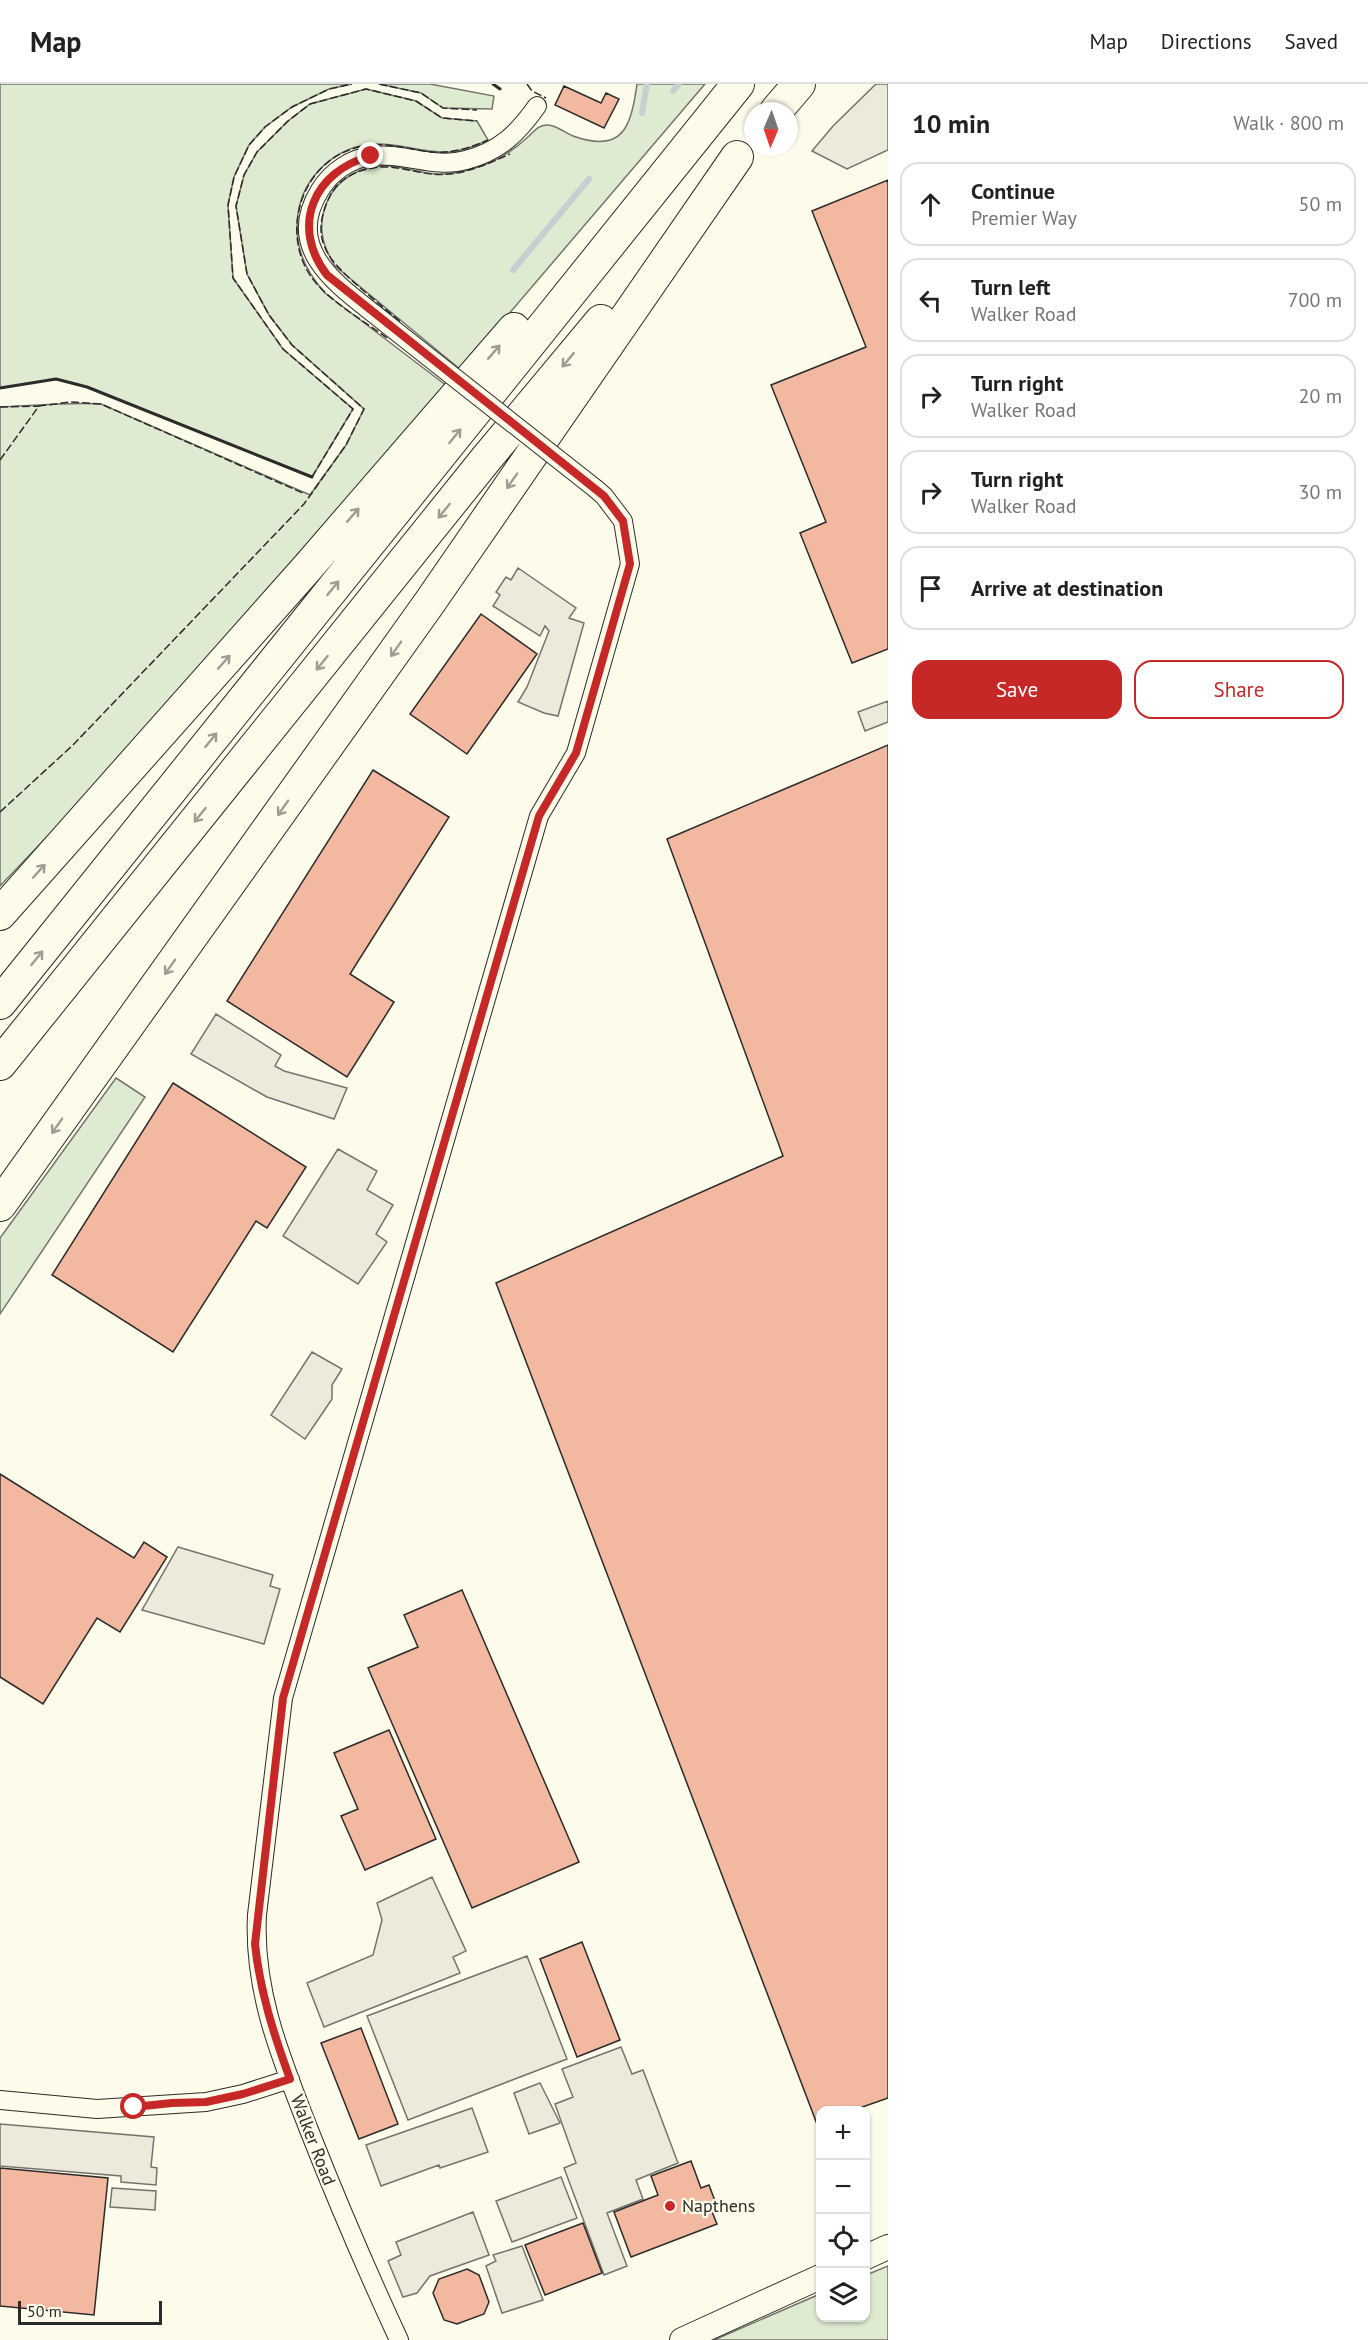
<!DOCTYPE html>
<meta charset="utf-8">
<style>
body{margin:0;font-family:"PT Sans",sans-serif;background:#f2f2f2;color:#222}
.controls{position:absolute;right:18px;bottom:18px;display:grid;overflow:hidden;border-radius:12px;box-shadow:0 2px 4px #0004}
.controls button{width:54px;height:54px;display:grid;place-items:center;padding:0;border:0;border-bottom:2px solid #e0e0e0;background:#fff;color:#222;font:30px sans-serif}
.compass{position:absolute;left:744px;top:18px;width:54px;height:54px;border-radius:50%;background:#fff;box-shadow:0 2px 4px #0004;rotate:182deg}
.scale{position:absolute;left:18px;bottom:15px;width:144px;box-sizing:border-box;padding-left:6px;border:3px solid #2b2b2b;border-top:0;font-size:16px;line-height:21px;white-space:nowrap;color:#2b2b2b;-webkit-text-stroke:4px #fdfbea;paint-order:stroke}
.stop{position:absolute;width:18px;height:18px;margin:-14px;border:4px solid #c62828;border-radius:50%;background:#fff}
.stop.end{background:#c62828;border-color:#fff;box-shadow:0 2px 6px #0008}
.list{margin:0;padding:0;list-style:none}
h2{display:flex;justify-content:space-between;align-items:center;height:78px;margin:0;padding:0 24px;font-size:26px}
h2 small{font-size:20px;font-weight:400;color:#767676}
.list li{display:grid;grid-template-columns:39px 1fr auto;gap:18px;align-items:center;box-sizing:border-box;height:84px;margin:0 12px 12px;padding:0 12px;border:2px solid #e0e0e0;border-radius:18px}
.list b{display:block;font-size:22px;white-space:nowrap}
.list p{margin:0;font-size:20px;white-space:nowrap;color:#767676}
.list em{font-size:20px;font-style:normal;color:#767676}
.actions{display:flex;gap:12px;padding:18px 24px}
.actions a{flex:1;padding:14px 0;border:2px solid #c62828;border-radius:18px;text-align:center;font-size:21px;color:#c62828}
.actions .main{background:#c62828;color:#fff}
.icon{flex:none;width:33px;height:33px;fill:none;stroke:currentColor;stroke-width:2;stroke-linecap:round;stroke-linejoin:round}
.map{position:relative;flex:none;width:888px;height:2256px;overflow:hidden}
header{display:flex;align-items:center;gap:36px;box-sizing:border-box;height:84px;padding:0 30px;background:#fff;border-bottom:2px solid #e0e0e0}
header strong{font-size:28px}
nav{display:flex;gap:33px;margin-inline-start:auto;font-size:21px}
main{display:flex}
aside{flex:1;background:#fff}
.map>svg:first-child{display:block}
.green{fill:#deebd1;stroke:#74746e;stroke-width:1.5}
.parking{fill:#eceadb;stroke:#74746e;stroke-width:1.5}
.lines{fill:none;stroke-linecap:round;stroke-linejoin:round}
.stream{stroke:#c7d0d0;stroke-width:6}
.building{fill:#f2b8a0;stroke:#2b2b2b;stroke-width:1.5}
.minor-casing{stroke:#2b2b2b;stroke-width:20}
.secondary-casing{stroke:#2b2b2b;stroke-width:26}
.motorway-casing{stroke:#2b2b2b;stroke-width:34}
.minor{stroke:#fdfbea;stroke-width:18}
.secondary{stroke:#fdfbea;stroke-width:24}
.motorway{stroke:#fdfbea;stroke-width:32}
.minor-bridge-casing{stroke:#2b2b2b;stroke-width:20;stroke-linecap:butt}
.minor-bridge{stroke:#fdfbea;stroke-width:18}
.fence{stroke:#2b2b2b;stroke-width:1.5;stroke-dasharray:8 3;stroke-linecap:butt}
.wall{stroke:#2b2b2b;stroke-width:3}
.oneway{stroke:#9e9d94}
.route{stroke:#c62828;stroke-width:8}
.poi-dot{fill:#c62828;stroke:#fdfbea;stroke-width:2}
.labels{text-anchor:middle;stroke-width:4.5;stroke-linejoin:round;paint-order:stroke}
.street-label{font-size:18px;fill:#2b2b2b;stroke:#fdfbea}
.poi-label{font-size:18px;fill:#2b2b2b;stroke:#fdfbea;text-anchor:start}
</style>
<header>
<strong>Map</strong>
<nav><a>Map</a><a>Directions</a><a>Saved</a></nav>
</header>
<main>
<div class="map">
<svg width="888" height="2256" viewBox="0 0 888 2256">
<rect width="100%" height="100%" fill="#fdfbea"/>
<path class="green" d="M0,0H352L329,5L292,23L265,43L249,61L234,93L228,121L233,194L283,265L353,325L312,393L87,303L56,295L0,304Z
M379,0H430L494,12L492,25L443,24L421,9Z
M637,0H705L461,286L335,182C322,161 317,142 327,118C337,94 363,80 390,82C405,83 420,89 435,90C449,91 462,88 475,84C497,78 513,67 529,52C534,47 540,40 548,41C556,41 565,49 573,52C623,70 631,43 637,0Z
M366,5L416,17L442,34L477,37L488,56C476,62 462,67 449,68C424,70 401,59 376,60C337,61 303,92 298,130C294,162 304,185 325,209L447,302L62,737L0,802V323C34,322 67,318 101,320L310,411L346,361L364,325L292,261L269,231L247,190L236,122L244,91L257,68L288,37L310,20Z
M116,994L145,1013L0,1230V1154Z
M888,2182V2256H714L820,2210V2234H866V2191Z"/>
<path class="parking" d="M876,0H888V66L847,85L812,67L833,42Z
M518,484L576,524L569,534L584,539L558,632L544,629L518,618L527,603L549,547L545,542L540,552L493,522L500,511L496,508L506,493L511,496Z
M888,617V638L865,647L858,628Z
M216,930L281,971L275,982L284,987L347,1004L334,1035L267,1013L191,970Z
M338,1065L377,1087L367,1106L393,1121L376,1150L387,1158L358,1200L283,1152Z
M312,1268L342,1285L332,1301V1315L305,1355L271,1331Z
M178,1463L273,1491L270,1502L280,1505L264,1560L142,1526Z
M432,1793L466,1867L453,1873L460,1889L324,1943L307,1899L373,1871L382,1836L377,1819Z
M527,1872L567,1975L408,2036L367,1932Z
M621,1963L632,1990L643,1986L678,2079L636,2096L643,2115L607,2129L627,2182L604,2191L564,2084L576,2079L555,2020L573,2013L562,1985Z
M540,1999L560,2039L529,2050L514,2009Z
M472,2024L488,2068L440,2084L439,2081L381,2102L366,2061Z
M0,2040L154,2053L151,2083L157,2084L156,2101L121,2098V2092L0,2082Z
M561,2093L577,2134L512,2158L496,2117Z
M112,2104L156,2107L155,2126L110,2123Z
M473,2128L489,2171L430,2192L417,2209L403,2213L388,2177L401,2171L396,2158Z
M522,2162L543,2216L502,2229L486,2182L496,2177L493,2171Z"/>
<g class="lines">
<path class="stream" d="M673,7L679,0
M642,29L647,0
M513,186L589,95"/>
</g>
<path class="building" d="M564,2L601,19L606,9L619,15L604,44L555,21Z
M888,96V565L852,579L800,449L826,438L771,301L866,263L812,127Z
M481,530L537,570L467,670L410,630Z
M888,661V2014L854,2026H820V2039L817,2040L496,1199L783,1072L667,755Z
M373,686L449,733L350,890L394,918L347,993L227,917Z
M173,999L306,1083L267,1144L256,1137L173,1268L52,1191Z
M0,1390L134,1474L144,1458L167,1473L120,1548L97,1534L43,1620L0,1593Z
M462,1506L579,1778L472,1824L368,1584L418,1563L404,1531Z
M389,1646L436,1755L365,1786L341,1732L358,1725L334,1669Z
M582,1858L620,1956L577,1973L540,1875Z
M361,1944L398,2040L359,2055L321,1959Z
M691,2077L701,2104L709,2101L715,2117L709,2120L717,2140L631,2173L614,2128L658,2111L651,2092Z
M0,2084L108,2094L94,2231L0,2222Z
M583,2139L602,2189L545,2211L525,2161Z
M467,2185L479,2191L489,2218L484,2230L457,2240L444,2236L433,2209L439,2195Z"/>
<g class="lines">
<g class="minor-casing">
<path id="minor" d="M393,245C351,209 279,172 320,106C331,88 351,74 372,72C404,68 434,85 466,76C500,67 518,49 537,22
M0,2016L97,2025L206,2018L243,2010L290,1995
M399,2256C367,2187 337,2117 309,2046C282,1976 253,1909 257,1831L283,1614L539,732L576,669L630,480L623,437L604,412L596,405"/>
</g>
<g class="secondary-casing">
<path id="secondary" d="M866,2173L888,2163
M682,2256L820,2193"/>
</g>
<g class="motorway-casing">
<path id="motorway" d="M776,27L799,0
M0,830L308,483L514,245
M0,919L738,0
M0,980L486,375L601,237
M0,1121L430,518L737,73"/>
</g>
<use href="#minor" class="minor"/>
<use href="#secondary" class="secondary"/>
<use href="#motorway" class="motorway"/>
<g class="minor-bridge-casing">
<path id="minor-bridge" d="M393,245L596,405"/>
</g>
<use href="#minor-bridge" class="minor-bridge"/>
<path class="fence" d="M379,0L421,9L443,24L477,26
M527,0L532,7L546,14
M400,237C386,226 372,214 358,202C329,176 310,157 328,116C336,97 353,87 373,84C393,80 412,88 432,90C460,93 485,81 510,70
M387,254C363,236 331,219 312,194C279,148 302,76 359,63C383,57 406,65 431,68C450,70 470,64 488,56
M0,323L39,322
M0,376L39,322L71,318L101,320L305,410
M312,393L353,325L283,265L233,194L228,121L234,93L249,61L265,43L292,23L329,5L352,0
M0,728L73,661L304,420L346,361L364,325L292,261L269,231L247,190L236,122L244,91L257,68L288,37L310,20L366,5L416,17L442,34L477,37"/>
<path class="wall" d="M493,0L500,5
M0,304L56,295L87,303L312,393"/>
</g>
<defs><path id="oneway-shaft" d="M-6 0H5M1.5-3L5.5 0L1.5 3" fill="none" stroke-width="1.6" stroke-linecap="round" stroke-linejoin="round" transform="scale(1.5)"/></defs>
<g class="oneway">
<use href="#oneway-shaft" transform="translate(494 268) rotate(-49)"/>
<use href="#oneway-shaft" transform="translate(568 276) rotate(130)"/>
<use href="#oneway-shaft" transform="translate(455 352) rotate(-51)"/>
<use href="#oneway-shaft" transform="translate(512 397) rotate(125)"/>
<use href="#oneway-shaft" transform="translate(444 427) rotate(129)"/>
<use href="#oneway-shaft" transform="translate(353 431) rotate(-49)"/>
<use href="#oneway-shaft" transform="translate(333 504) rotate(-51)"/>
<use href="#oneway-shaft" transform="translate(396 565) rotate(125)"/>
<use href="#oneway-shaft" transform="translate(224 578) rotate(-48)"/>
<use href="#oneway-shaft" transform="translate(322 579) rotate(129)"/>
<use href="#oneway-shaft" transform="translate(211 656) rotate(-51)"/>
<use href="#oneway-shaft" transform="translate(283 724) rotate(125)"/>
<use href="#oneway-shaft" transform="translate(200 731) rotate(129)"/>
<use href="#oneway-shaft" transform="translate(39 787) rotate(-48)"/>
<use href="#oneway-shaft" transform="translate(37 874) rotate(-51)"/>
<use href="#oneway-shaft" transform="translate(170 883) rotate(125)"/>
<use href="#oneway-shaft" transform="translate(57 1042) rotate(125)"/>
</g>
<g class="lines">
<path class="route" d="M134,2023L172,2019L206,2018L243,2010L290,1995C274,1951 260,1908 255,1860L283,1614L539,732L576,669L630,480L623,437L604,412L327,191C290,143 313,87 371,72"/>
</g>
<circle class="poi-dot" cx="670" cy="2122" r="6"/>
<g class="labels">
<g class="street-label">
<text transform="translate(313 2056) rotate(69)" y="6">Walker Road</text>
</g>
<g class="poi-label">
<text x="682" y="2128">Napthens</text>
</g>
</g>
</svg>
<div class="controls">
<button>+</button>
<button>−</button>
<button><svg class="icon" aria-label="locate" viewBox="0 0 24 24"><circle cx="12" cy="12" r="6"/><path d="M12 2v4M12 18v4M2 12h4M18 12h4"/></svg></button>
<button><svg class="icon" aria-label="layers" viewBox="0 0 24 24"><path d="M12 4l9 5-9 5-9-5zM3 14l9 5 9-5"/></svg></button>
</div>
<svg class="compass" viewBox="-18 -18 36 36"><path d="M0-13l5 13h-10z" fill="#e53935"/><path d="M0 13l5-13h-10z" fill="#767676"/></svg>
<div class="scale">50 m</div>
<div class="stop" style="left:134px;top:2023px"></div>
<div class="stop end" style="left:371px;top:72px"></div>
</div>
<aside>
<h2>10 min<small>Walk · 800 m</small></h2>
<ul class="list">
<li><svg class="icon" aria-label="ahead" viewBox="0 0 24 24"><path d="M12 20V5M6 11l6-6 6 6"/></svg><div><b>Continue</b><p>Premier Way</p></div><em>50 m</em></li>
<li><svg class="icon" aria-label="left" viewBox="0 0 24 24"><path d="M17 20v-9H6M10 6l-5 5 5 5"/></svg><div><b>Turn left</b><p>Walker Road</p></div><em>700 m</em></li>
<li><svg class="icon" aria-label="right" viewBox="0 0 24 24"><path d="M7 20v-9h11M14 6l5 5-5 5"/></svg><div><b>Turn right</b><p>Walker Road</p></div><em>20 m</em></li>
<li><svg class="icon" aria-label="right" viewBox="0 0 24 24"><path d="M7 20v-9h11M14 6l5 5-5 5"/></svg><div><b>Turn right</b><p>Walker Road</p></div><em>30 m</em></li>
<li><svg class="icon" aria-label="arrive" viewBox="0 0 24 24"><path d="M6 21V4h12l-3 4 3 4H6"/></svg><div><b>Arrive at destination</b></div></li>
</ul>
<div class="actions"><a class="main">Save</a><a>Share</a></div>
</aside>
</main>
